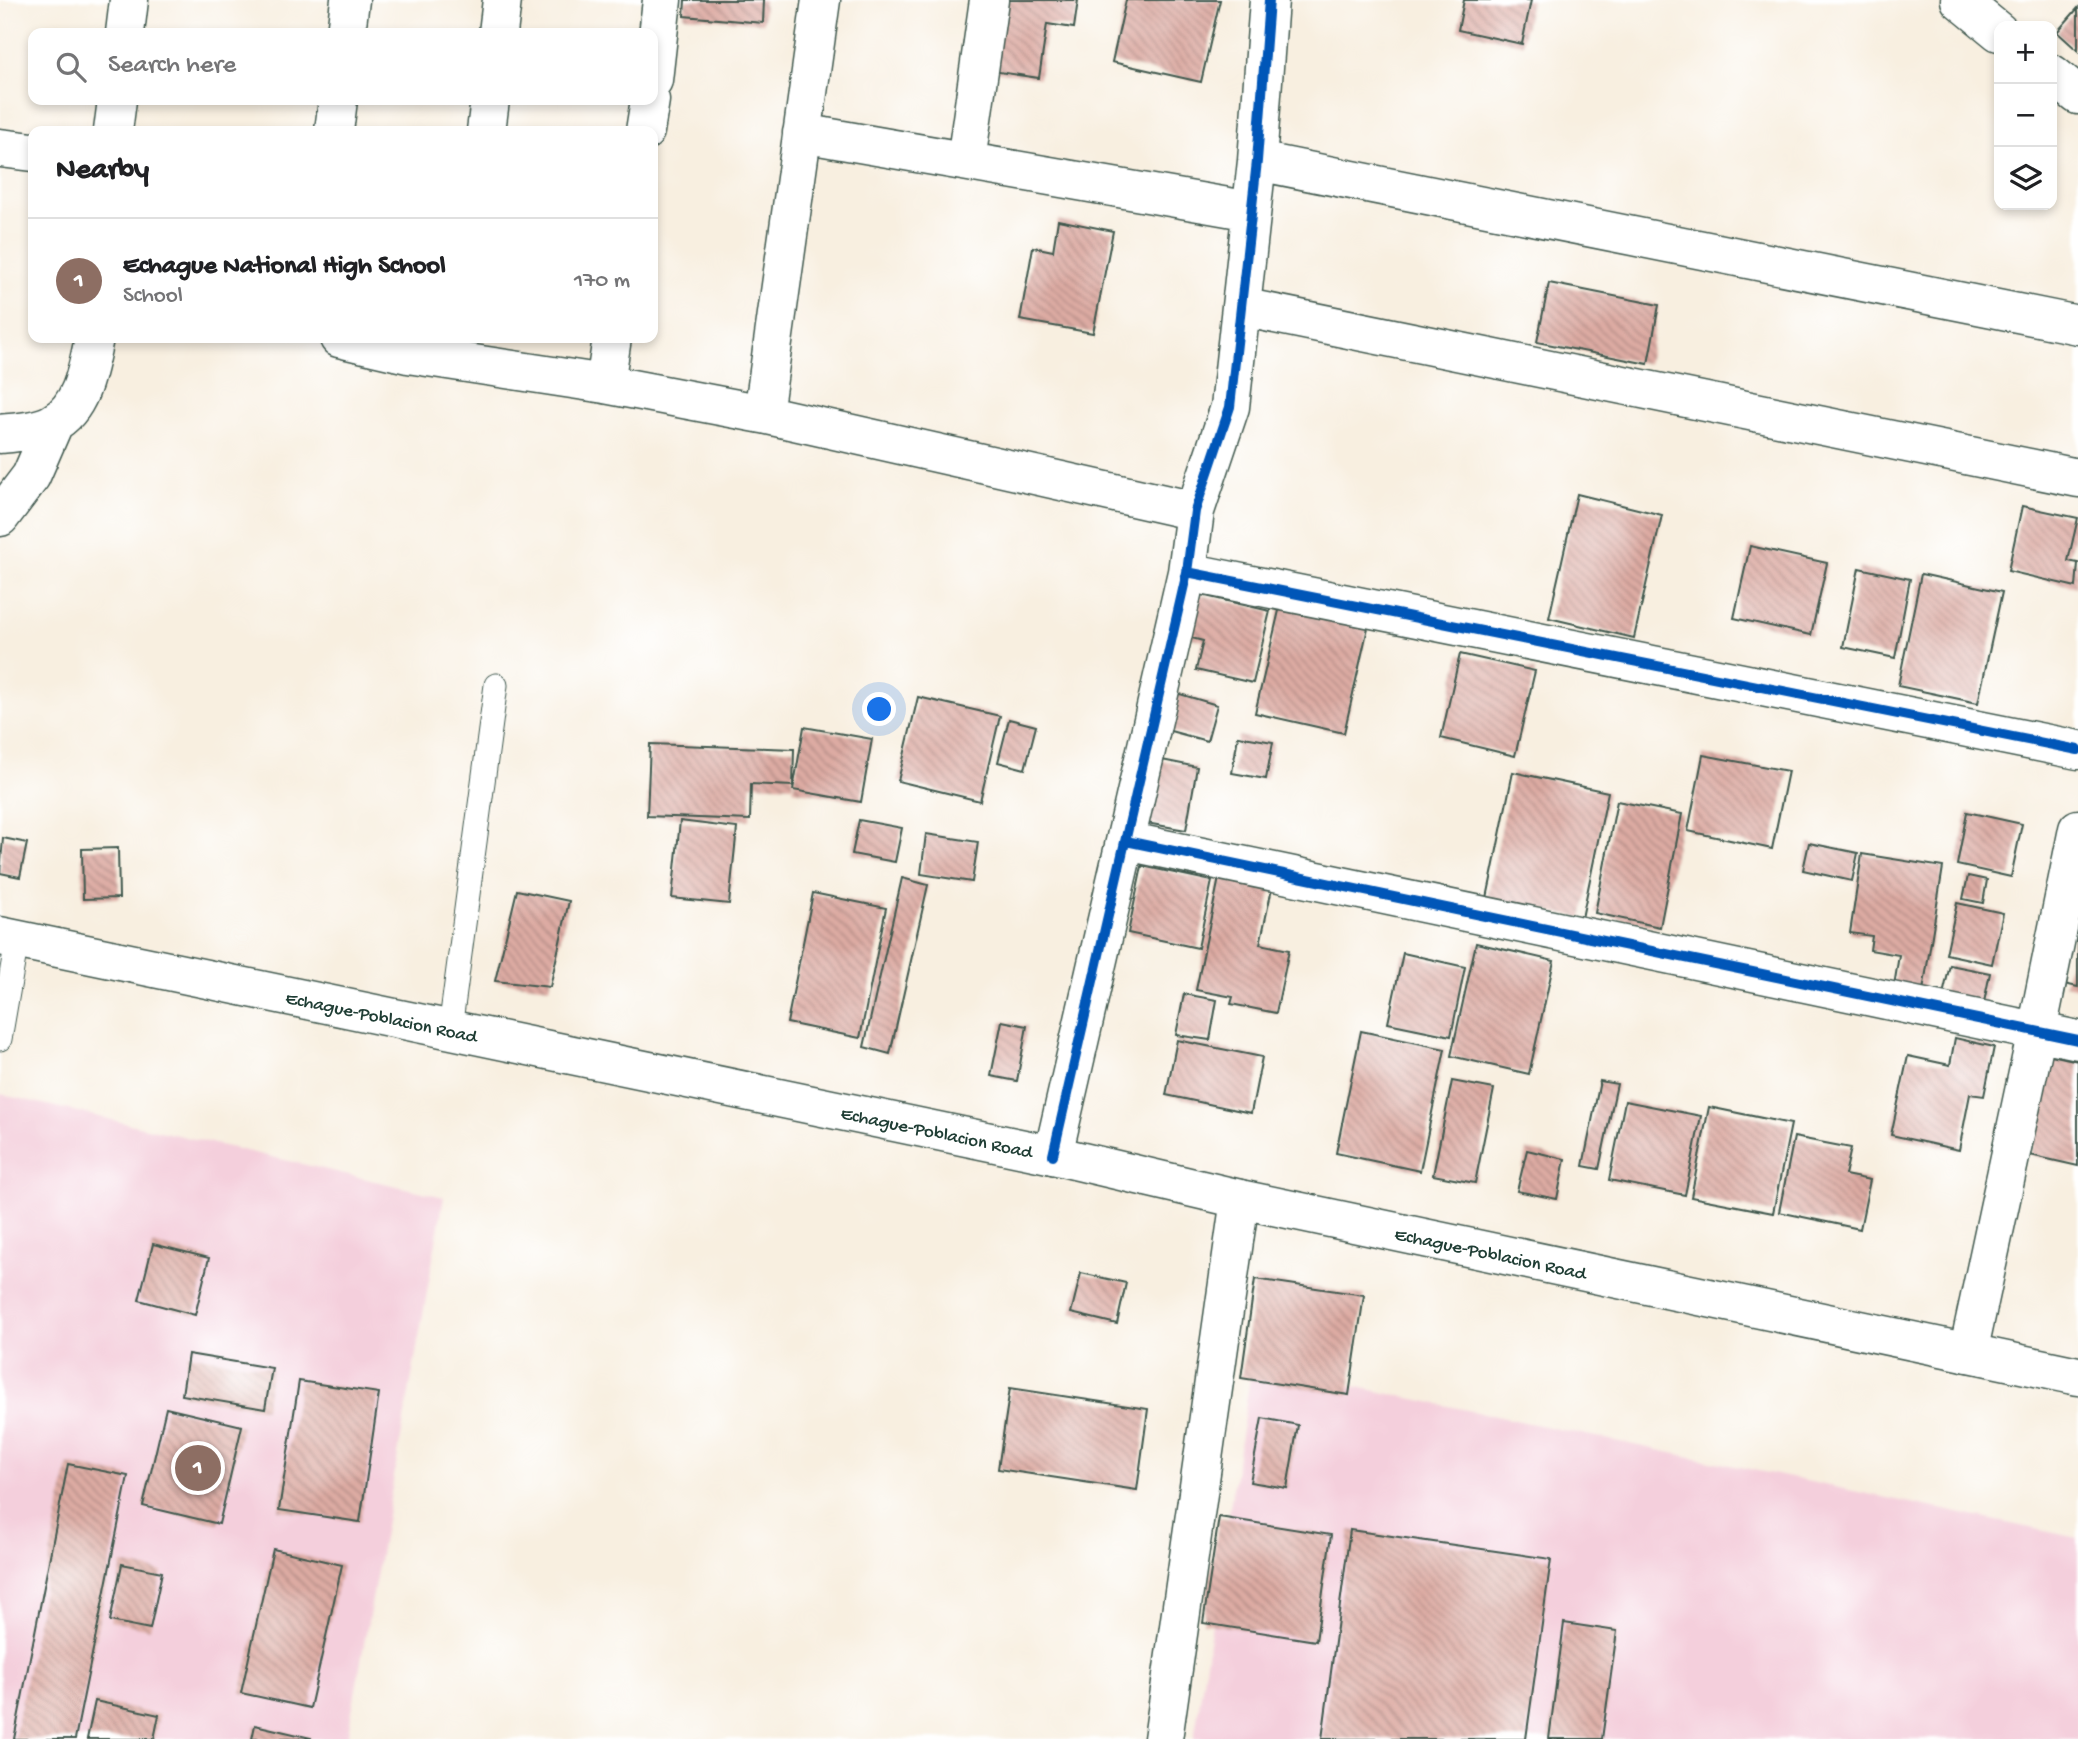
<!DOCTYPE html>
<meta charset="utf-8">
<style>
body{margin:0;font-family:"Gochi Hand",sans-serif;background:#f2f2f2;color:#202124}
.controls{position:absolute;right:21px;top:21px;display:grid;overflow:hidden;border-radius:14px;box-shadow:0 4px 10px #0003}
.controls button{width:63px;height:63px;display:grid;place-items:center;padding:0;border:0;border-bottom:2px solid #e0e0e0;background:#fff;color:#202124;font:35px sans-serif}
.you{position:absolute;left:880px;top:710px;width:24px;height:24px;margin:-18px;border:5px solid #fff;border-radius:50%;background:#1a73e8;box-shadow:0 0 0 10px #1a73e833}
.badge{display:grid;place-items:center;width:46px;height:46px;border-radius:50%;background:#0f766e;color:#fff;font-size:23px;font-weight:700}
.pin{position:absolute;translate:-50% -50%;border:4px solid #fff;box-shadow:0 2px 7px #0006}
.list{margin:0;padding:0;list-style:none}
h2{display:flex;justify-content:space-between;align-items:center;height:91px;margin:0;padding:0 28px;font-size:30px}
h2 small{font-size:23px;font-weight:400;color:#757577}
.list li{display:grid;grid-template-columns:46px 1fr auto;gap:21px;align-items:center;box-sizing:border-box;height:126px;padding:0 28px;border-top:2px solid #e0e0e0}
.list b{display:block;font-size:26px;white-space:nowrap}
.list p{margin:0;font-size:23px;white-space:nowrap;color:#757577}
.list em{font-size:23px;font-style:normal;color:#757577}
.icon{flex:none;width:38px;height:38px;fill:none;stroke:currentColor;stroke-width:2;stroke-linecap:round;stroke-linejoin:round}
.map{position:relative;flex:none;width:2078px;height:1739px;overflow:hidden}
.search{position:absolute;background:#fff;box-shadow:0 4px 10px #0003;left:28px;top:28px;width:630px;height:77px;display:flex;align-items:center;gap:18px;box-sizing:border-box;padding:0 24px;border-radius:14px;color:#757577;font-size:26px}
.panel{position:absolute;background:#fff;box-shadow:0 4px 10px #0003;left:28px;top:126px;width:630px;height:217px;border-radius:14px}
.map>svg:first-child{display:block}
.built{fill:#f4cfdc}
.building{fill:url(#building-back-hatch)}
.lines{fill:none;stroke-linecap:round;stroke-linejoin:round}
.lane-casing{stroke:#40584e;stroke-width:25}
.street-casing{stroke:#40584e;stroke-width:41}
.secondary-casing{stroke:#40584e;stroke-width:41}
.lane{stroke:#fff;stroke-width:23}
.street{stroke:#fff;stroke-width:38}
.secondary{stroke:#fff;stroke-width:38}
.cycleway-casing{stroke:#fff;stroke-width:15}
.cycleway{stroke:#0057b8;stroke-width:10}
.labels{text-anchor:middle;stroke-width:7;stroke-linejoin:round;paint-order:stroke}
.street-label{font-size:19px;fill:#1f3d34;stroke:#fff}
</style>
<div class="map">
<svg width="2078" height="1739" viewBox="0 0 2078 1739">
<defs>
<pattern id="building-back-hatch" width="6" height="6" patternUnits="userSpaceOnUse" patternTransform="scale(1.75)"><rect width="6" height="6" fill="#ddaba3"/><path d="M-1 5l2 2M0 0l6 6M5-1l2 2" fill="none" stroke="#b38c86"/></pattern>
</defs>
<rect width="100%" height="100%" fill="#fff"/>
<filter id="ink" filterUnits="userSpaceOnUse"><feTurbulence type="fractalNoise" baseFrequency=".0143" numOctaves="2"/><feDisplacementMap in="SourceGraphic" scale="14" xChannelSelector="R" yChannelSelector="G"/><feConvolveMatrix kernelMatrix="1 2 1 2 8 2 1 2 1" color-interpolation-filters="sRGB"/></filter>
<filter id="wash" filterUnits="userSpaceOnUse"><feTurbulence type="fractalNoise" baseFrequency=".00686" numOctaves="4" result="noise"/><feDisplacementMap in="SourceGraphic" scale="28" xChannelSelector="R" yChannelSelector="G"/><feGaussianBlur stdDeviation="1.57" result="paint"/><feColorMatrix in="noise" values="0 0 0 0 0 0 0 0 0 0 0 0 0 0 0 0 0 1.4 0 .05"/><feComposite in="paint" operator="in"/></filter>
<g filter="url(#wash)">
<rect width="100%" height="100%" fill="#f8efe0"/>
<path class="built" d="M0,1094L444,1197L347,1739H0Z
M1252,1365L2078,1538V1739H1194Z"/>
<g id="blocks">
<path class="building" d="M685,0H764L763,23L684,16Z
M1002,0H1078L1074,28L1047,24L1039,78L992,71Z
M1126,0H1220L1201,82L1112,62Z
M1464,0H1531L1522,44L1458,30Z
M2078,8V51L2057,32Z
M1058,220L1113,231L1093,333L1020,320L1033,247L1053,251Z
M1549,283L1659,305L1648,364L1537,342Z
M1577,494L1662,515L1634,638L1549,618Z
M2022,506L2078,518L2068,561L2078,563L2076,587L2008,571Z
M1750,546L1827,563L1811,635L1734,618Z
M1859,568L1910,579L1895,658L1843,647Z
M1921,574L2002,592L1978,703L1898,686Z
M1197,594L1270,611L1253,683L1196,670L1203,641L1188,637Z
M1281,602L1369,623L1344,733L1255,713Z
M1460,654L1535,671L1515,756L1441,738Z
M1173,692L1217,705L1207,741L1163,729Z
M918,697L1000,716L980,801L898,781Z
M1009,719L1036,726L1025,769L998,762Z
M804,727L872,739L861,802L793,790Z
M1238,736L1273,742L1266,779L1232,773Z
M650,744L794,749L793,786L751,784L750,820L647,816Z
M1703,755L1788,771L1772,849L1688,831Z
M1157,759L1197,767L1186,830L1146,823Z
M1513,772L1608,792L1582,918L1487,898Z
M1617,801L1682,814L1660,927L1595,913Z
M1967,812L2022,824L2011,877L1957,865Z
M859,820L902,828L895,862L852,854Z
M680,821L737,828L729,904L672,898Z
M926,834L978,842L972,882L921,874Z
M3,838L27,843L20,877L0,873Z
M1809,843L1858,853L1852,881L1803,870Z
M118,848L119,898L83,899L82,849Z
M1862,854L1943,867L1923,991L1894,986L1899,955L1870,950L1872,936L1850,933Z
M1142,866L1212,881L1198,948L1128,933Z
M1220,873L1273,884L1260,944L1289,950L1276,1013L1231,1004L1233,997L1196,990Z
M1968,876L1987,880L1983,903L1963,899Z
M902,878L928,885L890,1054L864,1047Z
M517,890L569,901L550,987L495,981Z
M813,893L886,908L860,1038L787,1023Z
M1957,903L2003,913L1992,964L1946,954Z
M2077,926H2078V987L2064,984Z
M1476,943L1554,961L1529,1074L1451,1056Z
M1403,953L1465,967L1451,1036L1388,1023Z
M1950,965L1990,973L1983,1007L1942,999Z
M1184,994L1217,1000L1210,1040L1176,1035Z
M1002,1021L1027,1026L1017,1081L991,1076Z
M1361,1031L1445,1049L1420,1171L1336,1153Z
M1955,1038L1994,1047L1984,1096L1970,1094L1959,1150L1891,1135L1908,1056L1950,1065Z
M1177,1040L1262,1057L1251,1113L1166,1095Z
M2051,1055L2078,1061V1166L2030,1155Z
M1452,1081L1494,1089L1475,1183L1433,1175Z
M1600,1081L1617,1084L1599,1169L1583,1166Z
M1625,1101L1701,1116L1685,1195L1609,1180Z
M1709,1107L1791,1124L1773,1213L1691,1197Z
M1794,1137L1851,1148L1845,1175L1870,1180L1860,1229L1779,1212Z
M1527,1150L1565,1159L1557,1199L1517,1191Z
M153,1244L209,1258L195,1315L139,1300Z
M1081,1273L1126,1283L1117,1324L1071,1313Z
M1255,1279L1364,1295L1349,1395L1241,1378Z
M188,1354L272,1368L265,1409L182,1395Z
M299,1381L379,1393L360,1522L279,1510Z
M1010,1388L1148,1409L1137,1490L998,1469Z
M166,1408L242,1426L219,1524L143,1506Z
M1262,1418L1298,1425L1287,1488L1250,1482Z
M68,1464L128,1476L75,1739H14Z
M1219,1517L1331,1535L1316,1641L1203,1623Z
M1350,1530L1551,1559L1526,1739H1322Z
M273,1549L342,1565L310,1708L241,1693Z
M122,1564L162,1572L150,1629L110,1621Z
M1564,1623L1617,1631L1602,1739H1549Z
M95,1701L159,1715L154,1739H87Z
M255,1725L311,1738V1739H252Z"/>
</g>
</g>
<g filter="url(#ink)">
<use href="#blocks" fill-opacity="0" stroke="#40584e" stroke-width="2"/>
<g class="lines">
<g class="lane-casing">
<path id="lane" d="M450,1029L496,685
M0,1039L17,940"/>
</g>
<g class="street-casing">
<path id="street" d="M1960,0L1999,32
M125,33L129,0
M346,33L350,0
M498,33L502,0
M2052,74L2078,95
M653,80L662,0
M113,131L117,100
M334,131L338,100
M486,131L490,100
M645,131L650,100
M802,133L1251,211
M0,148L33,152
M966,161L989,0
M1257,161L2078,325
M1241,307L2078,478
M339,338L408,354L605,384L763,414L1195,511
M605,384L612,338
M763,414L821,0
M0,434C17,432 38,432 53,423C82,408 88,367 94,338
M0,517L31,476L54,423
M1187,572L2078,750
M1126,841L2078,1040
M1053,1155L1187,572L1195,511L1230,407L1257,161L1269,0
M1968,1353L2037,1031L2078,829
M1163,1739L1240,1199"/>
</g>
<g class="secondary-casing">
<g id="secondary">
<path id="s1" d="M0,936L1053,1155L1240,1199L2078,1376"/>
</g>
</g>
<use href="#lane" class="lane"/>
<use href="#street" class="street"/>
<use href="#secondary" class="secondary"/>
<g class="cycleway-casing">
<path id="cycleway" d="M1187,572L2078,750
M1126,841L2078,1040
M1053,1155L1187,572L1195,511L1230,407L1257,161L1269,0"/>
</g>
<use href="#cycleway" class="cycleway"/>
</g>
</g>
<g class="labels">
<g class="street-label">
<text dy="7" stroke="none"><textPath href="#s1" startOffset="390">Echague-Poblacion Road</textPath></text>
<text dy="7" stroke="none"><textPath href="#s1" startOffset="957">Echague-Poblacion Road</textPath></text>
<text dy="7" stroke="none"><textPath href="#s1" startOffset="1524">Echague-Poblacion Road</textPath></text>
</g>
</g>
</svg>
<div class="controls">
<button>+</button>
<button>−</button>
<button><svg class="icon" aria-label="layers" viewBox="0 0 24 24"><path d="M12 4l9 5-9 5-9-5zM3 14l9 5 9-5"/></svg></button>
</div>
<div class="you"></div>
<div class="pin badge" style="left:198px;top:1468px;background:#8d6e63">1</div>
<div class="search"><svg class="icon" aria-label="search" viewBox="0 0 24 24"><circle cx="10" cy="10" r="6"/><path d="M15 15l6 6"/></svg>Search here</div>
<section class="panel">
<h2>Nearby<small></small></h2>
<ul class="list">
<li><span class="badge" style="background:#8d6e63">1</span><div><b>Echague National High School</b><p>School</p></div><em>170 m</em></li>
</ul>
</section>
</div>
